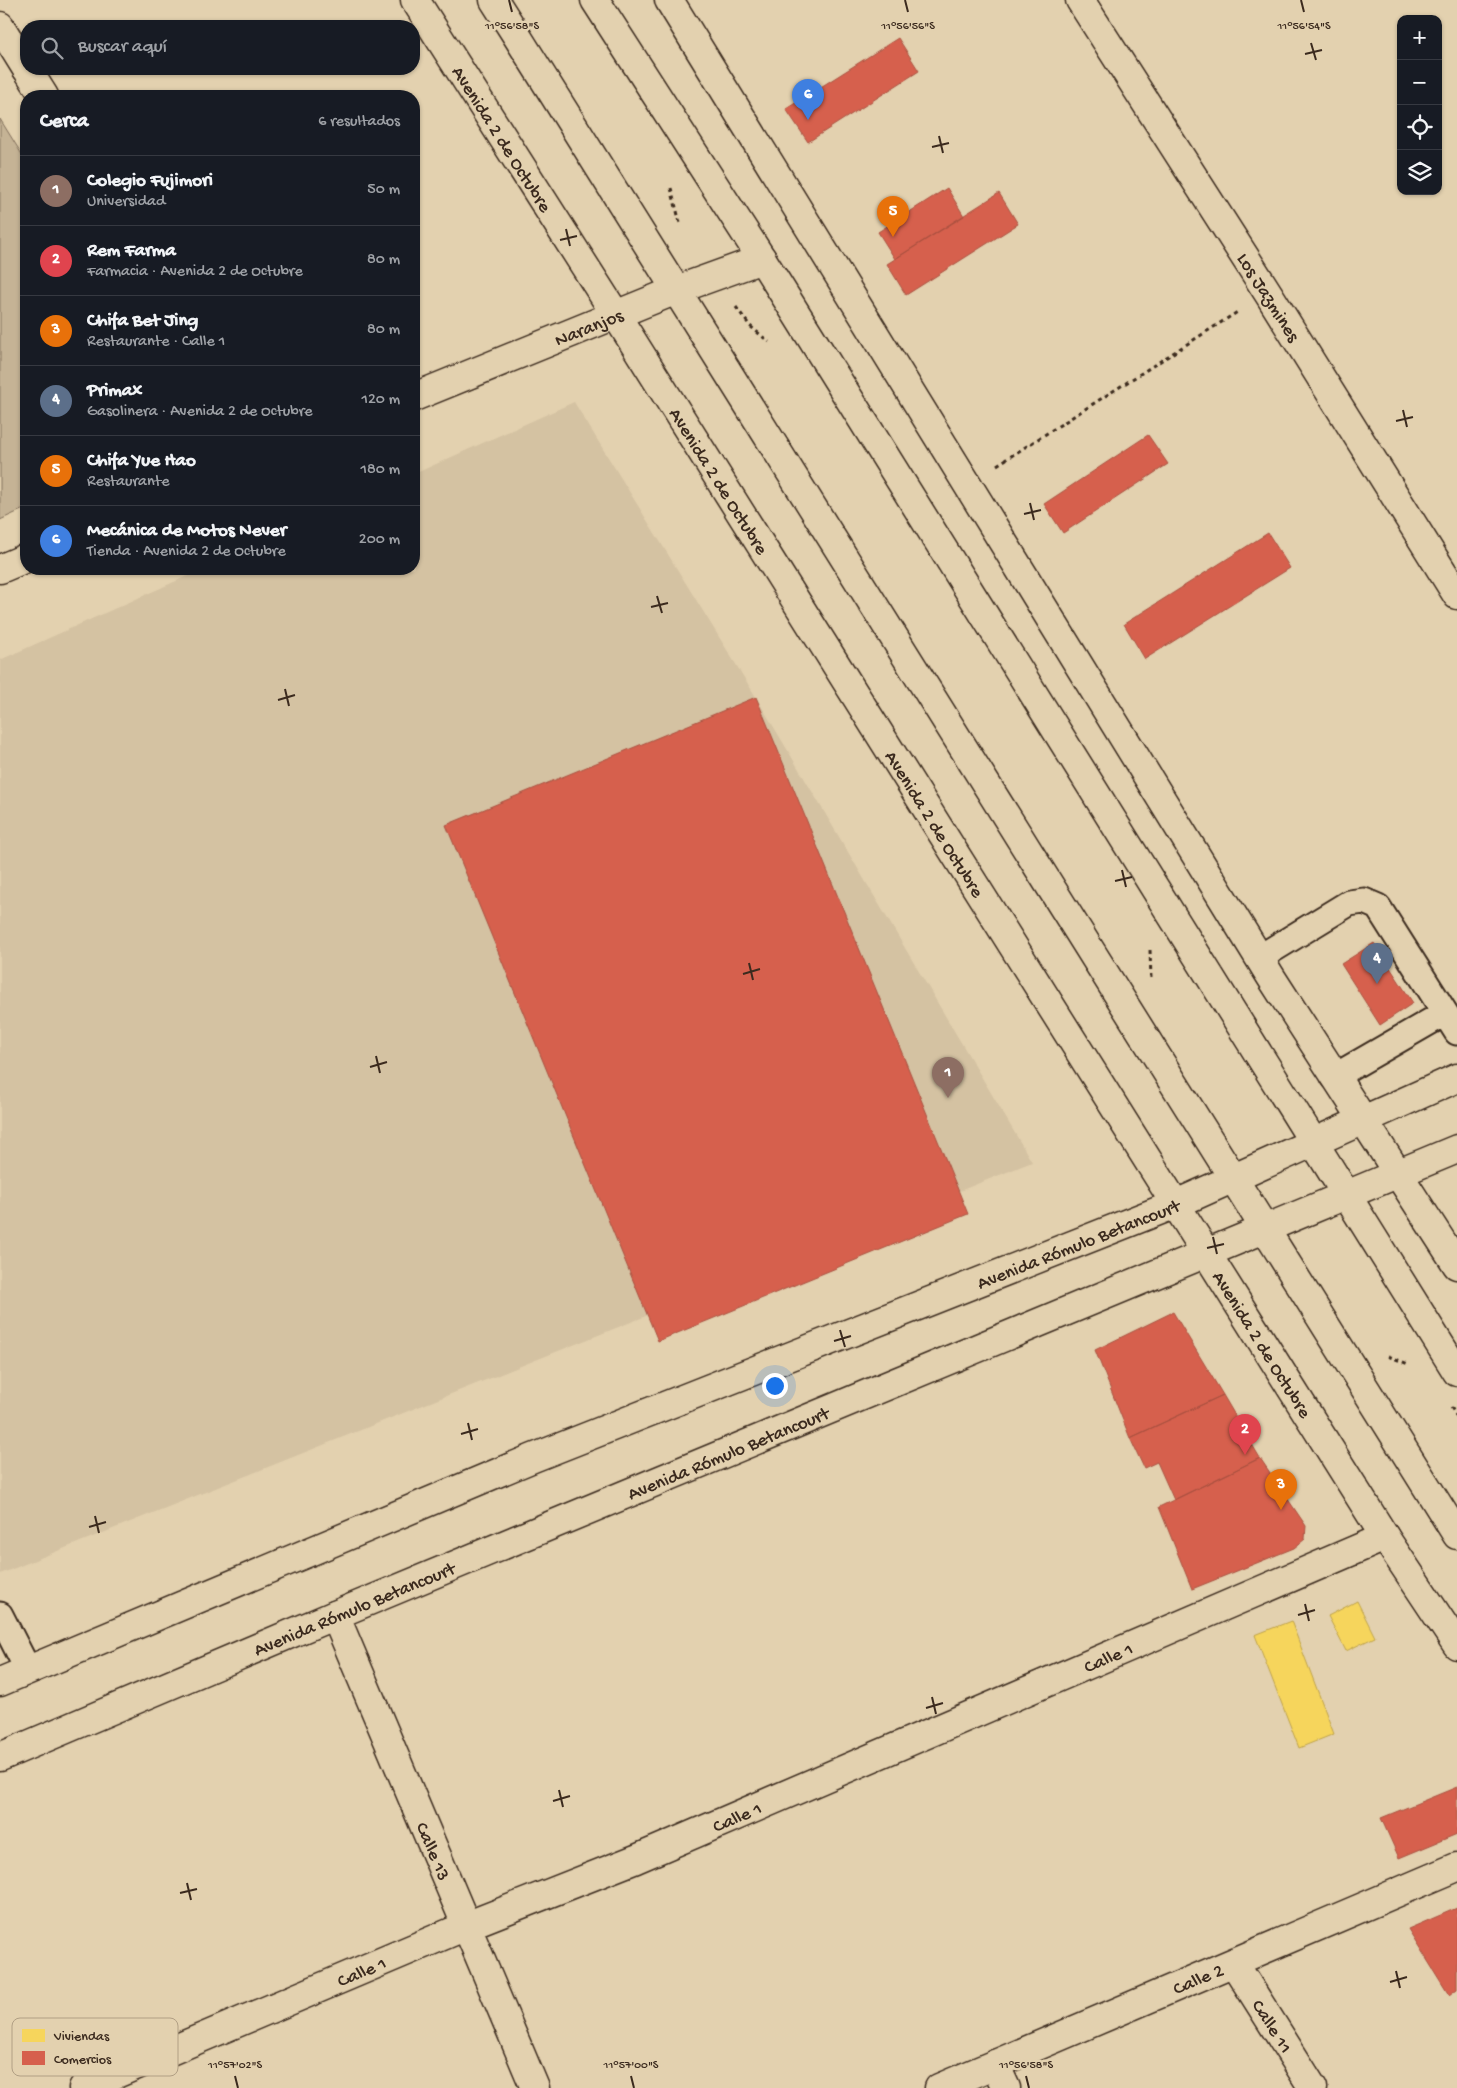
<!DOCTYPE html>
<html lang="es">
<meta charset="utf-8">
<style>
body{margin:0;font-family:"Gochi Hand",sans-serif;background:#242831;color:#f1f3f6}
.controls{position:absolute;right:15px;top:15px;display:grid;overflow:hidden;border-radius:10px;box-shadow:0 1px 4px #0004}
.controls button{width:45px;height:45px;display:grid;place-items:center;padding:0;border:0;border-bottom:1px solid #363941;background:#171b24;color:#f1f3f6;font:25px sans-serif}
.you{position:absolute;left:774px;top:1385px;width:18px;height:18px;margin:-12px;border:4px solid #fff;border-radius:50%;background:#1a73e8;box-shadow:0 0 0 8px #1a73e833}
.badge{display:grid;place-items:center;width:32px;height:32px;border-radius:50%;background:#d93025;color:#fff;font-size:16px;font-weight:700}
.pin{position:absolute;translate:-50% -41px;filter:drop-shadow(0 1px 2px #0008)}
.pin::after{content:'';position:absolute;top:26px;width:18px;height:15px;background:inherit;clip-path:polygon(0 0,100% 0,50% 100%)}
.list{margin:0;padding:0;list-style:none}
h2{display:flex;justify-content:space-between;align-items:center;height:65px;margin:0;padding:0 20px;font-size:21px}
h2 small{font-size:16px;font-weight:400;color:#9ea1a6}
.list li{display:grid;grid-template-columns:32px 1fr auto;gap:15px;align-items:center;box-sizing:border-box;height:70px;padding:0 20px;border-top:1px solid #363941}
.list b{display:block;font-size:19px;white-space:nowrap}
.list p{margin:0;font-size:16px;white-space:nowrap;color:#9ea1a6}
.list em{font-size:16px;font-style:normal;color:#9ea1a6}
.icon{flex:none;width:28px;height:28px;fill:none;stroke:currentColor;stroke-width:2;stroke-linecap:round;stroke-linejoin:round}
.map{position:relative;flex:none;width:1457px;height:2088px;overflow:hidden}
.search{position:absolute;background:#171b24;box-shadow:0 1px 4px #0004;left:20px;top:20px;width:400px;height:55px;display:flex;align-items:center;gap:12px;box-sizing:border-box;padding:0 18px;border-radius:20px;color:#9ea1a6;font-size:19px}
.panel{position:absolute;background:#171b24;box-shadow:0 1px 4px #0004;left:20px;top:90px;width:400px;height:485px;border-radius:20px}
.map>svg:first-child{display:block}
.built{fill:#d4c2a2}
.green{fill:#c5b395;stroke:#806e5a}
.homes{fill:#f6d55c;stroke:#bea249}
.shops{fill:#d6604d;stroke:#a8503f}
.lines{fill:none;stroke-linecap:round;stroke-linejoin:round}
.lane-casing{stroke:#3b2a1e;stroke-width:29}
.street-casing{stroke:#3b2a1e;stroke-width:31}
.secondary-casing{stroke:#3b2a1e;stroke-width:31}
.primary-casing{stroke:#3b2a1e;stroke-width:31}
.path{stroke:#3b2a1e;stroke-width:3;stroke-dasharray:4 4;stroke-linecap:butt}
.lane{stroke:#e3d1af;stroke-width:25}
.street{stroke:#e3d1af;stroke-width:28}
.secondary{stroke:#e3d1af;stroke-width:28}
.primary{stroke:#e3d1af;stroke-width:28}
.ticks{fill:none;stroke:#3b2a1e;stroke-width:2}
.labels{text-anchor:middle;stroke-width:5;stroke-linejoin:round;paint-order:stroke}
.street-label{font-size:19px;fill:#3b2a1e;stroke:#e3d1af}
.key{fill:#e3d1af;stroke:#b19f84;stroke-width:1}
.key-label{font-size:14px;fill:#3b2a1e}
.ticks-label{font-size:12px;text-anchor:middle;fill:#3b2a1e;stroke:#e3d1af;stroke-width:5;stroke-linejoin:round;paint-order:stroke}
</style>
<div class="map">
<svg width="1457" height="2088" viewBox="0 0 1457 2088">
<rect width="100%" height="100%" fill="#e3d1af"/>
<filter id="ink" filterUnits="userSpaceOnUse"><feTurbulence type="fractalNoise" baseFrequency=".02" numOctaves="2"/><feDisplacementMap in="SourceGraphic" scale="10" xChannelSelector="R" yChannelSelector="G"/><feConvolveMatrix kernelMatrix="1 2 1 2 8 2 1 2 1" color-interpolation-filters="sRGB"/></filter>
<g filter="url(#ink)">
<path class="built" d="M574,402L756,697L1032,1162L0,1574V660L203,569H414V474Z"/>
<path class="green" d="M0,119L26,161V508L0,520Z"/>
<path class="homes" d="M1357,1601L1375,1637L1346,1651L1328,1616Z
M1291,1621L1334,1734L1299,1748L1255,1635Z"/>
<path class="shops" d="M898,38L919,71L808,142L786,109Z
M947,188L964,216L895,259L878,232Z
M999,193L1018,224L906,295L887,264Z
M1148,435L1168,464L1063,533L1044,504Z
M1268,533L1290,568L1145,659L1124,624Z
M756,697L968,1214L658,1341L446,825Z
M1374,943L1413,1003L1380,1025L1341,964Z
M1173,1312L1223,1395L1130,1438L1095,1350Z
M1223,1395L1260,1458L1174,1500L1157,1462L1144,1468L1130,1438Z
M1260,1458L1306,1526L1305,1539L1294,1548L1192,1589L1159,1507Z
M1457,1787V1834L1399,1858L1381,1818Z
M1457,1908V1989L1449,1995L1408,1929Z"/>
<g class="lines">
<g class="lane-casing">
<path id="lane" d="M1259,958L1349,903L1364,901L1378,907L1457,1032
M1334,1077L1445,1013
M0,1615L28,1670"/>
</g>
<g class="street-casing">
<g id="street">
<path id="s1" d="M1080,0L1268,293L1457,595"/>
<path d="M0,26L26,68"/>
<path d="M27,69L44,96"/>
<path id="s2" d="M414,397L679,289L762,259"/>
<path d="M0,569L26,558"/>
<path id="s3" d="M335,1615L535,2088"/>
<path id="s4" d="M1234,1963L1313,2088"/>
<path d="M995,2064L1006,2088"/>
<path id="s5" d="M83,2088L466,1926L636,1859L1385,1537"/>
<path id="s6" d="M939,2088L1457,1867"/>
</g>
</g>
<g class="secondary-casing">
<g id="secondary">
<path id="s7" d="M415,0L616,315L1385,1537L1457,1645"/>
<path d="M669,0L1271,977L1457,1265"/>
<path id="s8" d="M0,1682L533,1458L1176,1204L1457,1078"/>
<path id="s9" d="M0,1757L335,1615L1457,1149"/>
</g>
</g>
<g class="primary-casing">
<path id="primary" d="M494,0C819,509 1133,1025 1457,1535
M595,0L762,259L1457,1372"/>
</g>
<path class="path" d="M671,188L680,223
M736,307L750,326L769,342
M997,465L1239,311
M1150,950L1151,979
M1388,1356L1408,1364
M1451,1407L1457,1417"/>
<use href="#lane" class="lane"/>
<use href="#street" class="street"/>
<use href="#secondary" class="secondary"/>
<use href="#primary" class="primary"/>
</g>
</g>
<path class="ticks" d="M509,0L512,12M905,0L908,12M1301,0L1304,12M1311,43L1316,60M1305,54L1322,50M939,136L943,153M932,147L949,143M566,229L570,246M560,240L577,236M1403,410L1407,427M1396,421L1413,417M1030,503L1034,520M1024,514L1041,510M657,596L662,613M651,607L668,603M285,689L289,706M278,700L295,695M1122,870L1126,887M1115,881L1132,877M749,963L753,980M743,974L760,969M376,1056L380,1073M370,1067L387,1062M1213,1237L1217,1254M1207,1248L1224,1244M840,1330L845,1347M834,1341L851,1336M468,1423L472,1440M461,1434L478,1429M95,1516L99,1533M89,1527L106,1522M1305,1604L1309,1621M1298,1615L1315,1610M932,1697L936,1714M926,1708L943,1703M559,1790L563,1807M553,1801L570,1796M187,1883L191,1900M180,1893L197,1889M1396,1971L1400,1988M1390,1982L1407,1977M235,2076L238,2088M631,2076L634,2088M1026,2076L1029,2088"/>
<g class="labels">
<g class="street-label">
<text dy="7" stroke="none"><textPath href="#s7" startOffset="164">Avenida 2 de Octubre</textPath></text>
<text dy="7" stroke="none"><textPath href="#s1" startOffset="352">Los Jazmines</textPath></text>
<text dy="7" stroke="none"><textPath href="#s2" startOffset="188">Naranjos</textPath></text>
<text dy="7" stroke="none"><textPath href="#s7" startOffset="569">Avenida 2 de Octubre</textPath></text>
<text dy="7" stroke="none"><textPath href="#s7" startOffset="974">Avenida 2 de Octubre</textPath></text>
<text dy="7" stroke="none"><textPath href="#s8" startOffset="1164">Avenida Rómulo Betancourt</textPath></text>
<text dy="7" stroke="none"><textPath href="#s7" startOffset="1589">Avenida 2 de Octubre</textPath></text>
<text dy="7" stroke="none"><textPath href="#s9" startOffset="789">Avenida Rómulo Betancourt</textPath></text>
<text dy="7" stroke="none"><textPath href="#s9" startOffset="384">Avenida Rómulo Betancourt</textPath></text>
<text dy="7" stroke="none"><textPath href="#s5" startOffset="1112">Calle 1</textPath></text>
<text dy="7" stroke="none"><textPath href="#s5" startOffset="708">Calle 1</textPath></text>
<text dy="7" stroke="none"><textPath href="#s3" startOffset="256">Calle 13</textPath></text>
<text dy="7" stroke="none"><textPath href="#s5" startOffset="302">Calle 1</textPath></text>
<text dy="7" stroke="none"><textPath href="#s6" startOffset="281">Calle 2</textPath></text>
<text dy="7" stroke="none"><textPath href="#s4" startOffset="74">Calle 11</textPath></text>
</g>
</g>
<rect x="12" y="2018" width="166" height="58" rx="8" class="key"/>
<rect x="22" y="2029" width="23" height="13" fill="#f6d55c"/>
<rect x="22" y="2051" width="23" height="14" fill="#d6604d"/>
<g class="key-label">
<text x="54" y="2040">Viviendas</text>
<text x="54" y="2063">Comercios</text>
</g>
<g class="ticks-label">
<text x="512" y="29">11°56'58"S</text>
<text x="908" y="29">11°56'56"S</text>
<text x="1304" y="29">11°56'54"S</text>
<text x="235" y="2068">11°57'02"S</text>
<text x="631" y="2068">11°57'00"S</text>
<text x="1026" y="2068">11°56'58"S</text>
</g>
</svg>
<div class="controls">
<button>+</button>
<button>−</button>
<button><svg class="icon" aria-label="locate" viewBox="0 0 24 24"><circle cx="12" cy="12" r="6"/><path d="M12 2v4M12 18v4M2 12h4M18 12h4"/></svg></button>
<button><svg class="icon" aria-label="layers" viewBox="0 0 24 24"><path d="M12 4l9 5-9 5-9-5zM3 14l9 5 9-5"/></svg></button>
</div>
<div class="you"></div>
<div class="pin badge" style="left:948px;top:1098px;background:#8d6e63">1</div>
<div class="pin badge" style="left:1245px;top:1455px;background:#e0444e">2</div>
<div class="pin badge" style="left:1281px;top:1510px;background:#e8710a">3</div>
<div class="pin badge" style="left:1377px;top:984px;background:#5c6f8a">4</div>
<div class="pin badge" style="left:893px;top:237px;background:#e8710a">5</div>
<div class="pin badge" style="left:808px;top:120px;background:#3f7fe0">6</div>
<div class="search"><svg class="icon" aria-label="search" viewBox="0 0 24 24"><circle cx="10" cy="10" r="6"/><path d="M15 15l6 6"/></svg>Buscar aquí</div>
<section class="panel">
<h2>Cerca<small>6 resultados</small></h2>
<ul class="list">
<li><span class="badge" style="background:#8d6e63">1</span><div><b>Colegio Fujimori</b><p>Universidad</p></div><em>50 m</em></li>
<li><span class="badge" style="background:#e0444e">2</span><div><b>Rem Farma</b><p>Farmacia · Avenida 2 de Octubre</p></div><em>80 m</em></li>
<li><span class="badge" style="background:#e8710a">3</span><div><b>Chifa Bet Jing</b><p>Restaurante · Calle 1</p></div><em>80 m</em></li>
<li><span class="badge" style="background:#5c6f8a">4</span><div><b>Primax</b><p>Gasolinera · Avenida 2 de Octubre</p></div><em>120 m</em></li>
<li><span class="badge" style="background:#e8710a">5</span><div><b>Chifa Yue Hao</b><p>Restaurante</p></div><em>180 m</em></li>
<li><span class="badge" style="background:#3f7fe0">6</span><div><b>Mecánica de Motos Never</b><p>Tienda · Avenida 2 de Octubre</p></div><em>200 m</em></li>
</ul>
</section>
</div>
